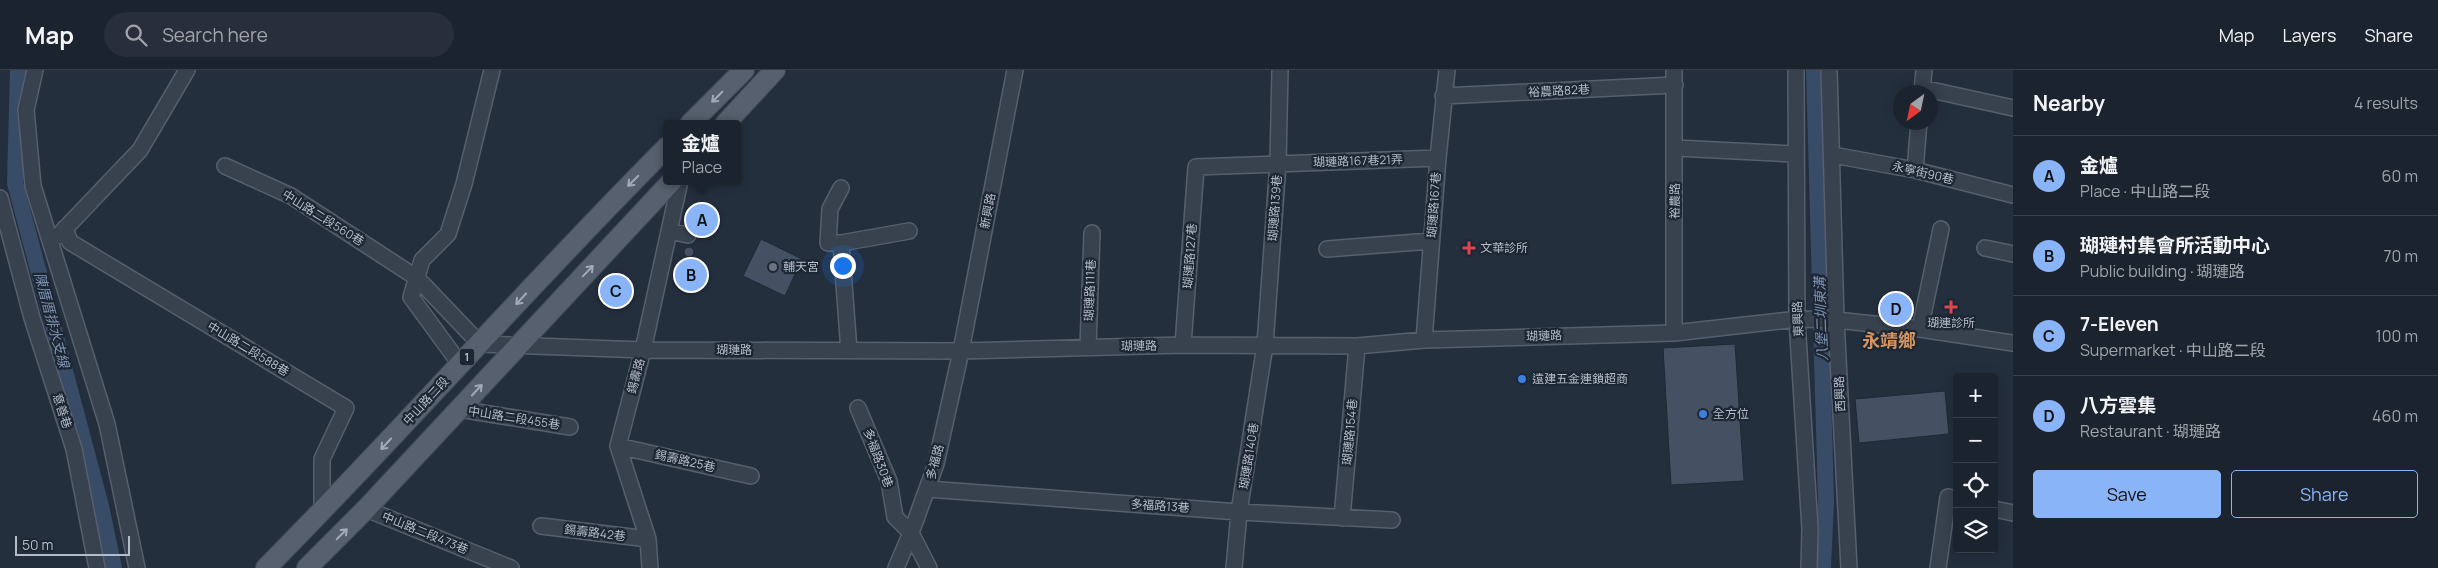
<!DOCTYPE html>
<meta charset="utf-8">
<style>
body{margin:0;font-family:Manrope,"Noto Sans TC",sans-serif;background:#282f3a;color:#f1f3f6}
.controls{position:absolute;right:15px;bottom:15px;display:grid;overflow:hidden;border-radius:5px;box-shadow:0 2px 12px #0003}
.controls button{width:45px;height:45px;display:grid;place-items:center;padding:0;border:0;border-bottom:1px solid #39404a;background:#1b232e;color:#f1f3f6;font:25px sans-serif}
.compass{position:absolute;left:1893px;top:15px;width:45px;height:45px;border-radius:50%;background:#1b232e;box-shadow:0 2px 12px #0003;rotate:213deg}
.scale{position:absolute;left:15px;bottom:12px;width:115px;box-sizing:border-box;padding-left:5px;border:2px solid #b4bcc9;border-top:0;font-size:14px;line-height:18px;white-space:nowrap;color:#b4bcc9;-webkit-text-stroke:4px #1d2633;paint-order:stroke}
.you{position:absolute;left:842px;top:195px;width:18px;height:18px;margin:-12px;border:4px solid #fff;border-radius:50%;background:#1a73e8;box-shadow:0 0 0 8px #1a73e833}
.badge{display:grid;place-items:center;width:32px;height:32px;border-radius:50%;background:#8ab4f8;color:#111;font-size:16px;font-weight:700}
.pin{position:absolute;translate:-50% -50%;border:2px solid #fff;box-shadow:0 1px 5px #0006}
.popup{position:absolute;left:663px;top:50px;width:78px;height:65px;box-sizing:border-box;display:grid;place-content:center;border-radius:5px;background:#1b232e;filter:drop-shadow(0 1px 4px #0005);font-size:16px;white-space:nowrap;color:#a0a4aa}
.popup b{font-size:19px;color:#f1f3f6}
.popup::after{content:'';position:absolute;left:50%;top:100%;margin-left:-10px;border:10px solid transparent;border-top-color:#1b232e}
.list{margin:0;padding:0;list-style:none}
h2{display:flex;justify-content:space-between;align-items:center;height:65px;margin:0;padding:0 20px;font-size:21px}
h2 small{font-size:16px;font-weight:400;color:#a0a4aa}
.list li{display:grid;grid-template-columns:32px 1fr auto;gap:15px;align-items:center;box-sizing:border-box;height:80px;padding:0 20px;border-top:1px solid #39404a}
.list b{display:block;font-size:19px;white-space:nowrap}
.list p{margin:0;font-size:16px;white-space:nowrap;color:#a0a4aa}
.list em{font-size:16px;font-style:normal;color:#a0a4aa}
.actions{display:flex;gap:10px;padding:15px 20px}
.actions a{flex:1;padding:11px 0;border:1px solid #8ab4f8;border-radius:5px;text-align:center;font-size:18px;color:#8ab4f8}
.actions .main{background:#8ab4f8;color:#111}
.icon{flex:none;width:28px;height:28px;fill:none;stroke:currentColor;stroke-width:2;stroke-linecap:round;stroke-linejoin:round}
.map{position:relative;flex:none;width:2013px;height:498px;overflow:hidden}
header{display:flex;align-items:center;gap:30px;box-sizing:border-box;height:70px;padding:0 25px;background:#1b232e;border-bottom:1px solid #39404a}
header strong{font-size:24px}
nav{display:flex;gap:28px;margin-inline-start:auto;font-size:18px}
.search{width:350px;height:45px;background:#282f3a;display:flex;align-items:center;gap:12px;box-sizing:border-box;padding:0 18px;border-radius:28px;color:#a0a4aa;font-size:19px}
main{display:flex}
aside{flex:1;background:#1b232e}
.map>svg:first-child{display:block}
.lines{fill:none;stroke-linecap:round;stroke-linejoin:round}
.canal{stroke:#394c67;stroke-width:16}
.building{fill:#455162;stroke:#1f2835}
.minor-casing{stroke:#565f6c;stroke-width:18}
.major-casing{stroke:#414a57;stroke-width:22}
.minor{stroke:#38414e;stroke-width:15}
.major{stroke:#56606e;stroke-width:20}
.oneway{stroke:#a1aab7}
.health-dot{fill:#e0444e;stroke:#1d2633;stroke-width:2}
.worship-dot{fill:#6b7280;stroke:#1d2633;stroke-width:2}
.shop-dot{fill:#3f7fe0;stroke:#1d2633;stroke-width:2}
.labels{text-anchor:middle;stroke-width:4.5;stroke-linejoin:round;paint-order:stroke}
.shield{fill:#1d2633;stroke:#878f9c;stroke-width:1}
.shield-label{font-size:11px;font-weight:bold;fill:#b4bcc9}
.street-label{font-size:12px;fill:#b4bcc9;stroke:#1d2633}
.poi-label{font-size:12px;fill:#b4bcc9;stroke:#1d2633;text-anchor:start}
.water-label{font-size:14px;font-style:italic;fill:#7c92b1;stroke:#1d2633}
.district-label{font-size:18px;font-weight:bold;fill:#d59563;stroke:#1d2633}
</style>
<header>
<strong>Map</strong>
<div class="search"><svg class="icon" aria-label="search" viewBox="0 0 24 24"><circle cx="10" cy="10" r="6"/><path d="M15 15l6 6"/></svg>Search here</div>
<nav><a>Map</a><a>Layers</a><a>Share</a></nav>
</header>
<main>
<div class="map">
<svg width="2013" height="498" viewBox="0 0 2013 498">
<rect width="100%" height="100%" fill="#242f3e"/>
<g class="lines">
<path class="canal" d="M18,0L15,113L101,436L114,498
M1814,0L1826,430L1823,498"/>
</g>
<path class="building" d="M697 150a5 5 0 1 1 10 0a5 5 0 1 1-10 0Z
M761,169L802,189L785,226L743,206Z
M684 182a5 5 0 1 1 10 0a5 5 0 1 1-10 0Z
M678,196L707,205L704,215L675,206Z
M1735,274L1744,411L1671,415L1663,278Z
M1945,321L1949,364L1859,373L1855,329Z"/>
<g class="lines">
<g class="minor-casing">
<path id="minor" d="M35,0L26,40L33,116L107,354L137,498
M1796,0L1797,250L1810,459L1809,498
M1829,0L1836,250L1849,498
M1922,18L2013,38
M1922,22L1924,0
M1443,26L1675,15
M1676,78L1795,84
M1833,85L1915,100L2013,125
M225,96L291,126L417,208L480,274L643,280L961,281L1183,275L1357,276L1424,270L1674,263L1798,249L1836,250L1920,259L2013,273
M1915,100L1919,52
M841,118L830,139L828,173H841L849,281
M0,128L32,248L74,379L97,498
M65,158L70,172L346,338L322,389V442
M669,161L688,165
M58,166L140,80L187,0
M841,173L909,161
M1985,178L2013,184
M1327,179L1431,171
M1920,259L1941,159
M1674,263V0
M1424,270L1438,88L1447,0
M1183,275L1196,97L1438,88
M1088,277L1092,163
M460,294L411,227L422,190L448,164L464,114L492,0
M858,338L889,411L895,447L911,463L929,498
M459,339L570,357
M618,376L751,406
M928,419L1239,442L1392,450
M366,439L511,498
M1994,439L2013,443
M1342,448L1357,276
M541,456L648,469
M650,498L648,469L618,376L643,280L680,111
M896,498L911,463L936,394L961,281L1015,0
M1234,498L1239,442L1265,275L1278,93L1280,0
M1938,498L1948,427L1957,429"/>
</g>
<g class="major-casing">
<path id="major" d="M690,54L744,0
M725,54L775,0
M266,498C403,360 530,214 667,77
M307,498L366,439L672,111"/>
</g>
<use href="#minor" class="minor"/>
<use href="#major" class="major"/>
</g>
<defs><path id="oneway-shaft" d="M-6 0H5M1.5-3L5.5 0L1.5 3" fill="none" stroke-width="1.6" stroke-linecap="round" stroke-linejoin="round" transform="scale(1.25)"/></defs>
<g class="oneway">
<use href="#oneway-shaft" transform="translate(717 27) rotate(135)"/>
<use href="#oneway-shaft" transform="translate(633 111) rotate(135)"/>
<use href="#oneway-shaft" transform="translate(588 201) rotate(-46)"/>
<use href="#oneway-shaft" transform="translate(521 229) rotate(133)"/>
<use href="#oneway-shaft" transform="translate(477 320) rotate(-47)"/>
<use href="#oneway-shaft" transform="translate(386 374) rotate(133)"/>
<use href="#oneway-shaft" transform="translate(342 464) rotate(-45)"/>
</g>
<g class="health-dot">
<path d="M1466.5 170.5h5v5h5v5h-5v5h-5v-5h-5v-5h5z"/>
<path d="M1948.5 229.5h5v5h5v5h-5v5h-5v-5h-5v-5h5z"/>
</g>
<circle class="worship-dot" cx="773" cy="197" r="5"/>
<g class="shop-dot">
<circle cx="1522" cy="309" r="5"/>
<circle cx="1703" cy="344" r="5"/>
</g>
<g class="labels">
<rect class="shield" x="459.5" y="278.5" width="15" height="17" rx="4"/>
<g class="shield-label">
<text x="467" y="291">1</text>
</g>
<g class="street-label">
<text transform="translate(1559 21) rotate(-3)" y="4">裕農路82巷</text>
<text transform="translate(1358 91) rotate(-2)" y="4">瑚璉路167巷21弄</text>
<text transform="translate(1923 103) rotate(13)" y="4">永寧街90巷</text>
<text transform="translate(1675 131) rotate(-89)" y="4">裕農路</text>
<text transform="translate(1434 135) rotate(-86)" y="4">瑚璉路167巷</text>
<text transform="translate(1275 138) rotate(-86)" y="4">瑚璉路139巷</text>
<text transform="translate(988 141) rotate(-79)" y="4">新興路</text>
<text transform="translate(323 148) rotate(32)" y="4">中山路二段560巷</text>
<text transform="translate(1190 186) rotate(-86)" y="4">瑚璉路127巷</text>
<text transform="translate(1090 220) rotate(-88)" y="4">瑚璉路111巷</text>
<text transform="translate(1798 249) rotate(-92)" y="4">東興路</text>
<text transform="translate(1544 266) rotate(-2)" y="4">瑚璉路</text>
<text transform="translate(1139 276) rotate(-1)" y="4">瑚璉路</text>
<text transform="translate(248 279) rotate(31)" y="4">中山路二段588巷</text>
<text x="734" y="284">瑚璉路</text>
<text transform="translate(636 306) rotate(-75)" y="4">錫壽路</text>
<text transform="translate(1840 324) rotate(-93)" y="4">西興路</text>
<text transform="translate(426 331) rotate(-47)" y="4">中山路二段</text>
<text transform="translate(62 341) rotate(72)" y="4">意善巷</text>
<text transform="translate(514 348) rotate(9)" y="4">中山路二段455巷</text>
<text transform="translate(1350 362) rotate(-85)" y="4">瑚璉路154巷</text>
<text transform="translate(1249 386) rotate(-81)" y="4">瑚璉路140巷</text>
<text transform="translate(878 388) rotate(69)" y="4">多福路30巷</text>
<text transform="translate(685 391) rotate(13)" y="4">錫壽路25巷</text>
<text transform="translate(935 392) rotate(-75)" y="4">多福路</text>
<text transform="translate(1160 436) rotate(4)" y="4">多福路13巷</text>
<text transform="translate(425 463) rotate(22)" y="4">中山路二段473巷</text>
<text transform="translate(595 463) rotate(7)" y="4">錫壽路42巷</text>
</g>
<g class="poi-label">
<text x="1480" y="182">文華診所</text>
<text x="783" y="201">輔天宮</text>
<text x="1951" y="257" text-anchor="middle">瑚連診所</text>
<text x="1532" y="313">遠建五金連鎖超商</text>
<text x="1713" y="348">全方位</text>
</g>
<g class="water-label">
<text transform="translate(1821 249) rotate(-92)" y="5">八堡二圳東溝</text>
<text transform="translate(52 250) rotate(75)" y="5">陳厝厝排水支線</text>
</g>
<g class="district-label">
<text x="1889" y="277">永靖鄉</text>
</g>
</g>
</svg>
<div class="controls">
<button>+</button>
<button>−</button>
<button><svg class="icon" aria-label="locate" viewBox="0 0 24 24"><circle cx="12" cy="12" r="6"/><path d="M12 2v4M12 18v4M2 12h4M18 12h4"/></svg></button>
<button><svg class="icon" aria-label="layers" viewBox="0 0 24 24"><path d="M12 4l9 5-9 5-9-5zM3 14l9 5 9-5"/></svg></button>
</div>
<svg class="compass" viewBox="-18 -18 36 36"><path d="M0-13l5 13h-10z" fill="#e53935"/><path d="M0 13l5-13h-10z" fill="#a0a4aa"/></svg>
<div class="scale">50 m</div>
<div class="you"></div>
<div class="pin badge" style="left:702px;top:150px">A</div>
<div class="popup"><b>金爐</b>Place</div>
<div class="pin badge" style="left:691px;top:205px">B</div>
<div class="pin badge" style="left:616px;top:221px">C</div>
<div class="pin badge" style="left:1896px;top:239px">D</div>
</div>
<aside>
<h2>Nearby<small>4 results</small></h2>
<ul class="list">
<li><span class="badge">A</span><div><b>金爐</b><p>Place · 中山路二段</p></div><em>60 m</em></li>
<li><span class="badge">B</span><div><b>瑚璉村集會所活動中心</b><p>Public building · 瑚璉路</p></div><em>70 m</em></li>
<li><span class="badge">C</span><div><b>7-Eleven</b><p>Supermarket · 中山路二段</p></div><em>100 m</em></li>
<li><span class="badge">D</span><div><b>八方雲集</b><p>Restaurant · 瑚璉路</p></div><em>460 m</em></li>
</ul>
<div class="actions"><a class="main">Save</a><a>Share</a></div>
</aside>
</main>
